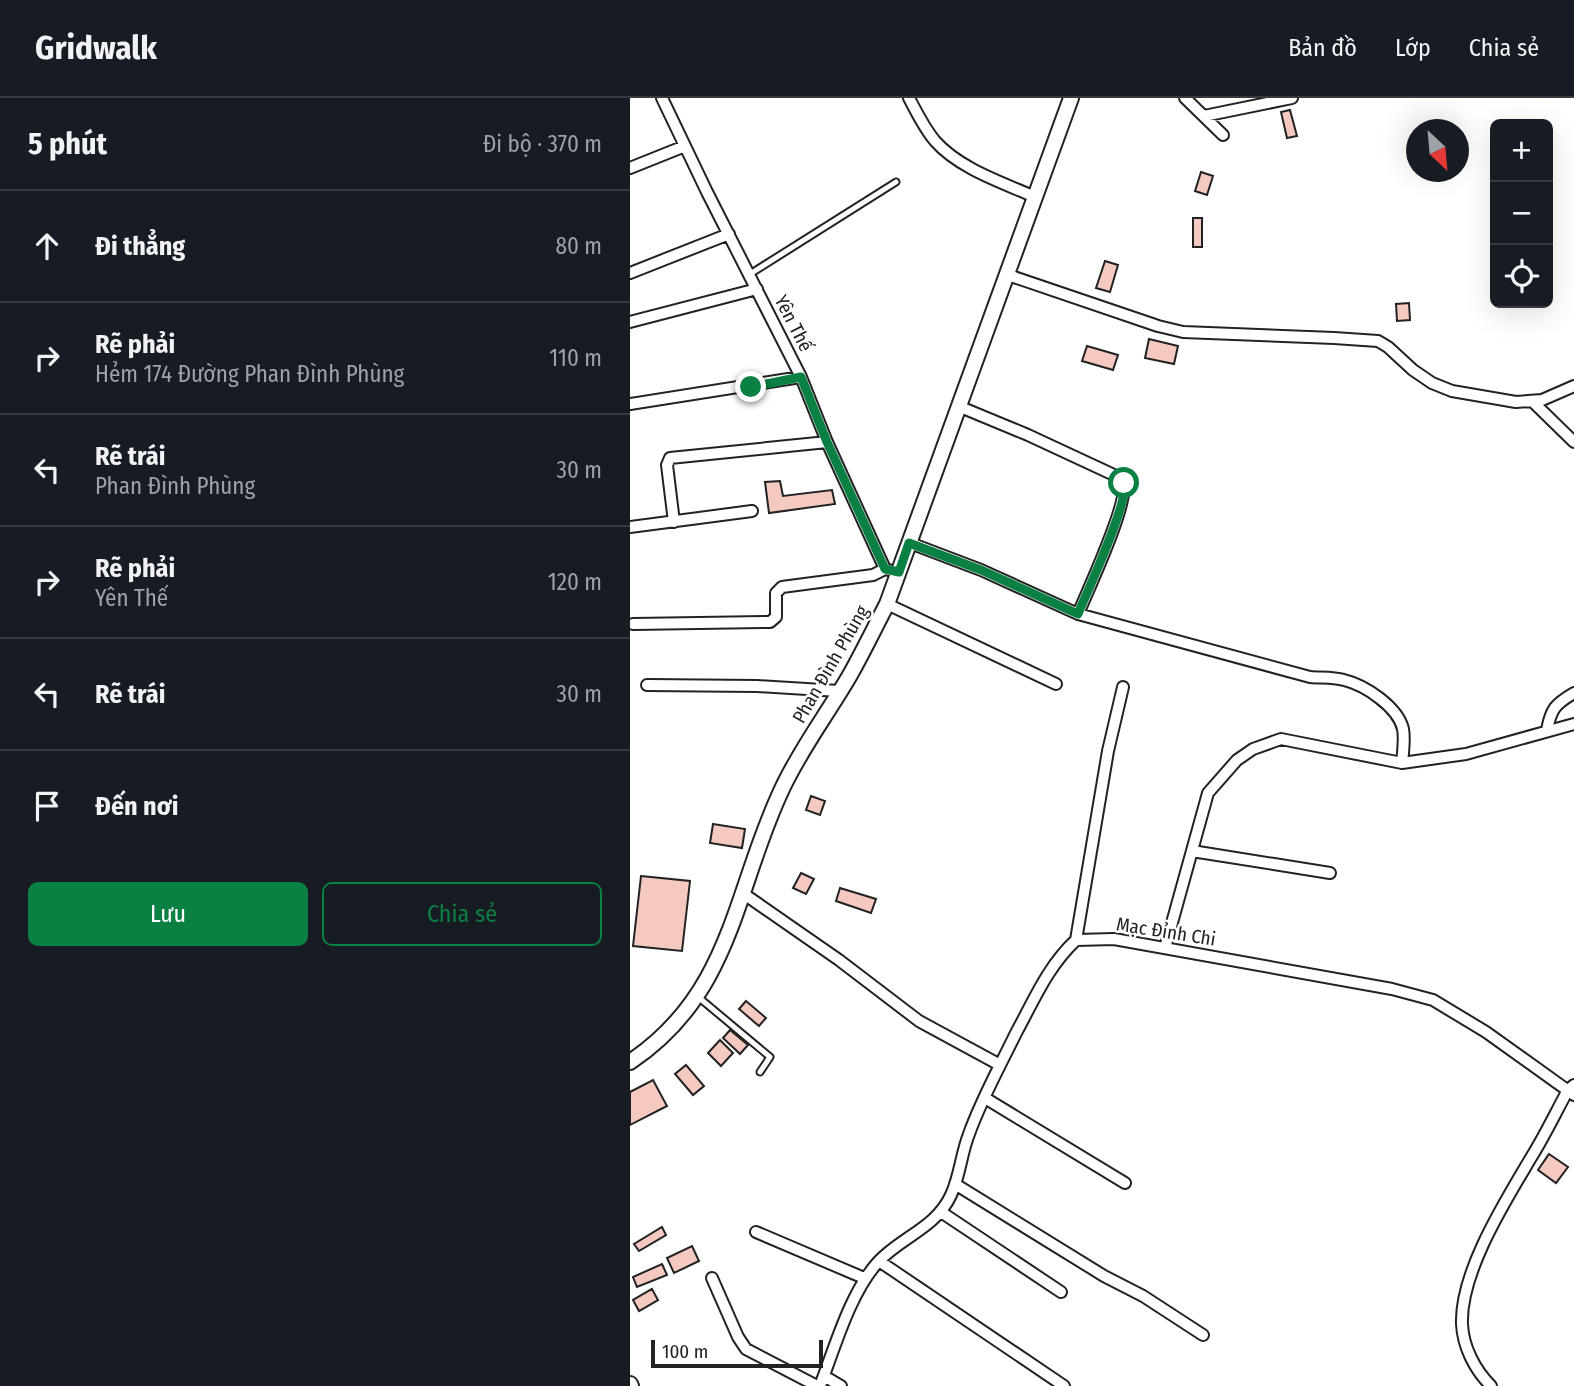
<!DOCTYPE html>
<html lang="vi">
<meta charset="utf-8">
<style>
body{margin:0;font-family:"Fira Sans Condensed",sans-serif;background:#242831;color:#f1f3f6}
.controls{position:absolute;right:21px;top:21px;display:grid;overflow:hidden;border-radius:10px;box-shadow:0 7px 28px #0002}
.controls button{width:63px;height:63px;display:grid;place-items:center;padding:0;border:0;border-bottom:2px solid #363941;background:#171b24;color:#f1f3f6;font:35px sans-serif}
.compass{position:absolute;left:776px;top:21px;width:63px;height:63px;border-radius:50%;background:#171b24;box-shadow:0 7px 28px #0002;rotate:154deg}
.scale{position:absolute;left:21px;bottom:18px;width:172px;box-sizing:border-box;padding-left:7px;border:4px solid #222;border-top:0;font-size:19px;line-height:24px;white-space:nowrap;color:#222;-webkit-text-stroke:5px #fff;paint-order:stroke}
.stop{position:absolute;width:21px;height:21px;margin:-16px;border:5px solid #0b8043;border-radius:50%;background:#fff}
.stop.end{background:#0b8043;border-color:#fff;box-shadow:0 2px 7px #0008}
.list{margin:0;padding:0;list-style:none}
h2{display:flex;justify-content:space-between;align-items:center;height:91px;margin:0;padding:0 28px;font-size:30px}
h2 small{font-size:23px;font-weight:400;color:#9ea1a6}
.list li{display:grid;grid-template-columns:46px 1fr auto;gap:21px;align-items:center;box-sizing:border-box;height:112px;padding:0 28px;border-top:2px solid #363941}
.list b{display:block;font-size:26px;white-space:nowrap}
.list p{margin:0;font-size:23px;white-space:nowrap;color:#9ea1a6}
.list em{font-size:23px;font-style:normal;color:#9ea1a6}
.actions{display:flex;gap:14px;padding:21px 28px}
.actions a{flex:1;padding:16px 0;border:2px solid #0b8043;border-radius:10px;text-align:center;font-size:24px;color:#0b8043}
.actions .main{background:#0b8043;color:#fff}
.icon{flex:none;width:38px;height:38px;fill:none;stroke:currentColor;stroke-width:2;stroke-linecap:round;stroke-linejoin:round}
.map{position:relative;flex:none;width:944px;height:1288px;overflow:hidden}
header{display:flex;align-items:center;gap:42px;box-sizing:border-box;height:98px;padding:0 35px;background:#171b24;border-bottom:2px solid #363941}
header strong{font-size:33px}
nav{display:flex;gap:38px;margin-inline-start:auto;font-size:24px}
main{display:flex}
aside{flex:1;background:#171b24}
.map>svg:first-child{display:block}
.building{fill:#f3c9c0;stroke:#222;stroke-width:2}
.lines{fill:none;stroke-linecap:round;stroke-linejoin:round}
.lane-casing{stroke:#222;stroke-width:9}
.street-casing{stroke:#222;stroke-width:14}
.secondary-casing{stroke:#222;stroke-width:18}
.lane{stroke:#fff;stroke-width:5}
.street{stroke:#fff;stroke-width:10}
.secondary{stroke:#fff;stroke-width:14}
.route{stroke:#0b8043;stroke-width:9}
.labels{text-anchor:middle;stroke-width:5;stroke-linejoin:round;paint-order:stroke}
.street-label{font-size:19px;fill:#222;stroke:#fff}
</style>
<header>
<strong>Gridwalk</strong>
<nav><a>Bản đồ</a><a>Lớp</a><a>Chia sẻ</a></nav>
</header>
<main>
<aside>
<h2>5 phút<small>Đi bộ · 370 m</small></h2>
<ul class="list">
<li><svg class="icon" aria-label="ahead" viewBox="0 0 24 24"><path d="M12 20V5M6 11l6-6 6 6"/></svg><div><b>Đi thẳng</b></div><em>80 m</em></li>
<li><svg class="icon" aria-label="right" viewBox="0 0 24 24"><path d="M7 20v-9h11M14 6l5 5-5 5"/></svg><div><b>Rẽ phải</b><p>Hẻm 174 Đường Phan Đình Phùng</p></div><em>110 m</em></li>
<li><svg class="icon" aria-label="left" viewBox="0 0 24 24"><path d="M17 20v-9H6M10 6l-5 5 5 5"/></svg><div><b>Rẽ trái</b><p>Phan Đình Phùng</p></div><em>30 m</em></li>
<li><svg class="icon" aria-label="right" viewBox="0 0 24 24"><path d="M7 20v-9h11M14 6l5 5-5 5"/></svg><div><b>Rẽ phải</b><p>Yên Thế</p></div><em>120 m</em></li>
<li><svg class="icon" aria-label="left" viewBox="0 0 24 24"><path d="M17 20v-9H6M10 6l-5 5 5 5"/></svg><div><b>Rẽ trái</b></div><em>30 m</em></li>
<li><svg class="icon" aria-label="arrive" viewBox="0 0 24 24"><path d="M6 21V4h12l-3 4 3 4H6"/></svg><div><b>Đến nơi</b></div></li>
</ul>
<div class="actions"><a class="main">Lưu</a><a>Chia sẻ</a></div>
</aside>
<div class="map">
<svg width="944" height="1288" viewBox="0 0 944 1288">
<rect width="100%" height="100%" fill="#fff"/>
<path class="building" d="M660,12L667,38L657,40L651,14Z
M571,74L583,78L577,97L565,93Z
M563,120H572V149H563Z
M475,163L488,167L480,194L466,190Z
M779,205L780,222L767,223L766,206Z
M519,241L548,248L544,266L515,260Z
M457,248L488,257L483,272L452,263Z
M150,383L153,398L202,392L205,406L139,415L135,384Z
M181,698L195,703L190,717L176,712Z
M83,726L115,731L112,750L80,745Z
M171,775L184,781L176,796L163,790Z
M11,778L60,783L52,853L3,848Z
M210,790L246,801L241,815L206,803Z
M116,903L136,920L129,928L109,911Z
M100,932L118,947L110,956L93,940Z
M90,942L103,955L91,968L78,955Z
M56,967L74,988L63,997L45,976Z
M23,982L37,1008L0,1027V994Z
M919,1056L938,1069L926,1085L908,1072Z
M32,1129L36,1137L9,1153L4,1146Z
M62,1148L69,1163L44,1175L37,1160Z
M32,1166L37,1177L7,1189L3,1179Z
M22,1191L28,1202L9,1213L3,1202Z"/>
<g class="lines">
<g class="lane-casing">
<path id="lane" d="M120,176L266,84
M67,898L140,959L130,974"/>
</g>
<g class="street-casing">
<path id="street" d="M32,0L77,94L171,279L197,344L255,471
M279,0C287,15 294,30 305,43C330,71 371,84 405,99
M555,0L593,37
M574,18L662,0
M0,70L55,48
M0,175L99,136
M378,177L528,228L553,234L704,240L748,243L758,249L783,272L802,285L822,293L886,304L912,302L944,288
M0,224L127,191
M903,304L944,344
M0,306L171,279
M328,308L398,337L484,377L493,385C500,403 457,494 448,516
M44,424L37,367L40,360L197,344
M0,429L122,413
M280,445L351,472L448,516L680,579C691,580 703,579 714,582C735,587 768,609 773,631C775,641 773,654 772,665
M257,506L426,586
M3,526L140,524L146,519V495L152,489L243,477L255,471L259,472
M17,587L127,588L209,593
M917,632C921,611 925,606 944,595
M562,753L700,775
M114,796L209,862L289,923L370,967
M446,842L478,653L493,589
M535,850L578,695L607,662L623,651L651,641L772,665L836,656L944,626
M355,1000L495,1085
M325,1086L474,1178L513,1198L573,1237
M311,1114L431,1194
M126,1134L234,1180
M249,1163L434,1288
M82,1180L108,1239L116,1251L187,1288
M194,1278L211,1288
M190,1288C205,1249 220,1195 248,1164C271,1139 306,1130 321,1097C330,1078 331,1056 339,1036C351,1002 370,968 386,935C404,902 418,868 446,842L484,841L762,891L803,902L856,934L944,997
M861,1288C845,1272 833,1249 832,1226C830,1174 876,1102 902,1058C915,1037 926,1014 938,992L944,987"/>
</g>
<g class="secondary-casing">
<path id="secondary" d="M0,964C103,895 104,792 152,691C171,650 198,615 220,577C233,554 245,529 257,506L441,0
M0,1286L1,1288"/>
</g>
<use href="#lane" class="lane"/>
<use href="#street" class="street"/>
<use href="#secondary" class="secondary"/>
</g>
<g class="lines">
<path class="route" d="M121,289L171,279L197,344L255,471L269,474L279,445L351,472L448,516C457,494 500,402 494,385"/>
</g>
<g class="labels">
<g class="street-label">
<text transform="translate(164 225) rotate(63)" y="7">Yên Thế</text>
<text transform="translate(200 566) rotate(-60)" y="7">Phan Đình Phùng</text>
<text transform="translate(536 833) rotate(9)" y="7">Mạc Đỉnh Chi</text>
</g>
</g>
</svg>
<div class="controls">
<button>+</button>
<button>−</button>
<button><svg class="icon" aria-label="locate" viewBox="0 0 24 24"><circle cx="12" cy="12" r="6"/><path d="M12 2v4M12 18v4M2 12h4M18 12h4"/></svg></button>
</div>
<svg class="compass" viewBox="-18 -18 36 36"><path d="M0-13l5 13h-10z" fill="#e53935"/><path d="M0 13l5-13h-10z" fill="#9ea1a6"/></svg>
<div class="scale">100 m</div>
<div class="stop" style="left:494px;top:385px"></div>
<div class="stop end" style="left:121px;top:289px"></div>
</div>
</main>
